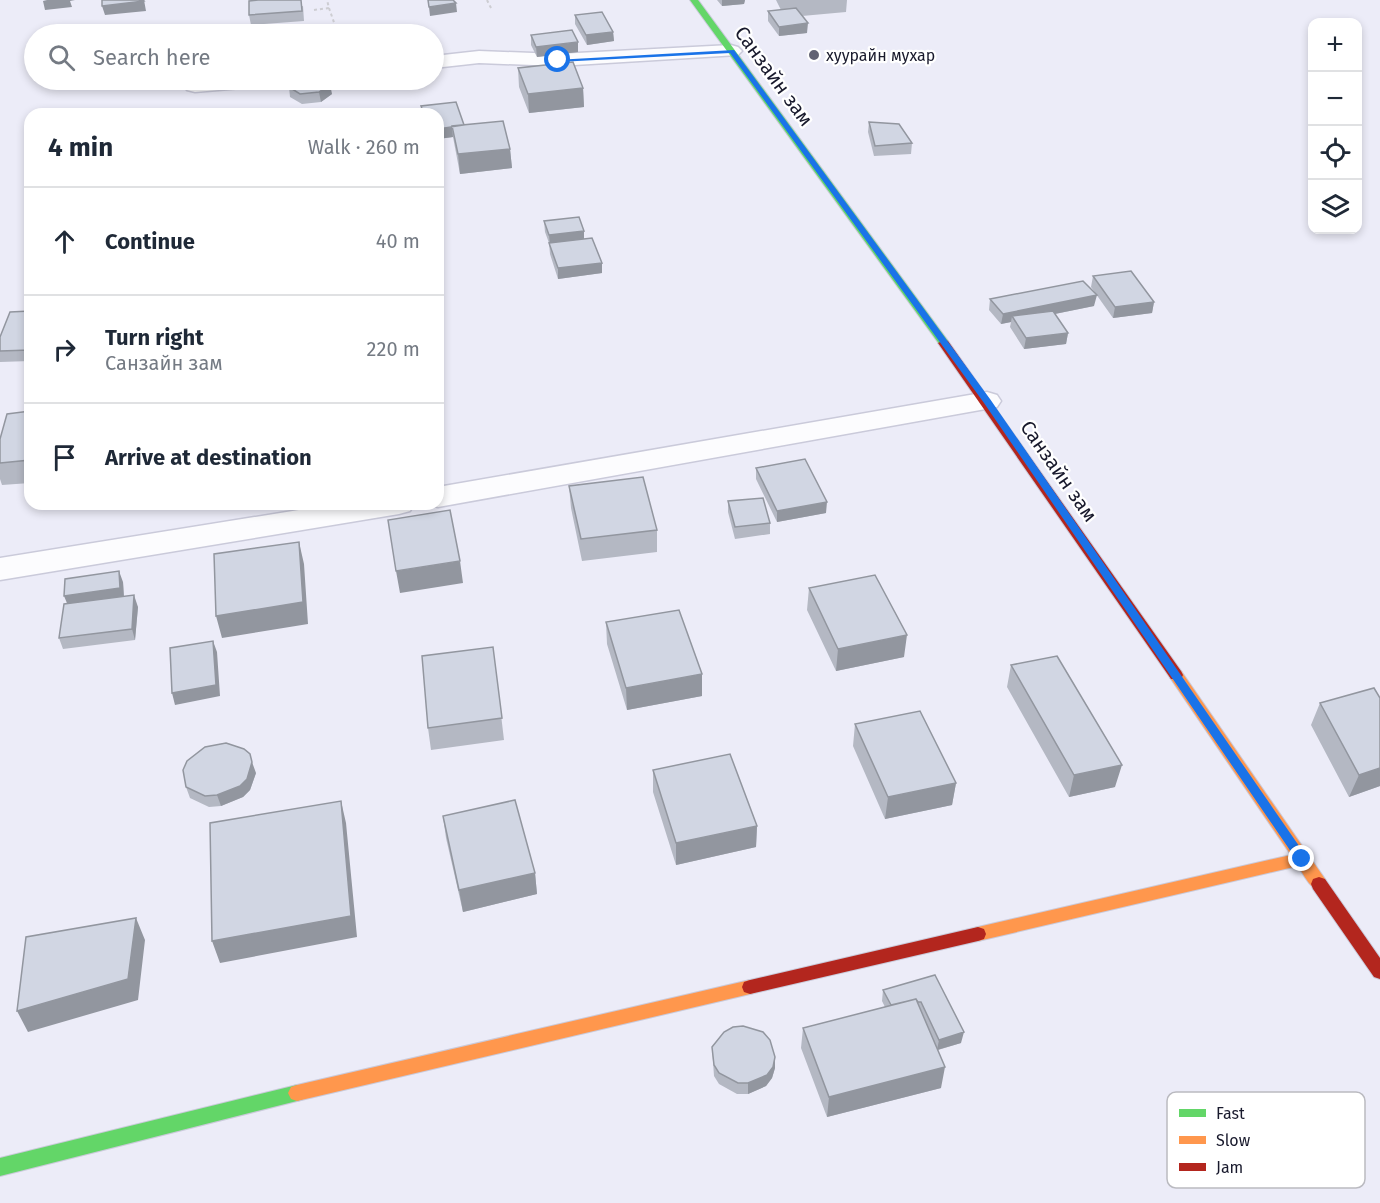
<!DOCTYPE html>
<meta charset="utf-8">
<style>
body{margin:0;font-family:"Fira Sans",sans-serif;background:#f6f6f7;color:#1f2937}
.controls{position:absolute;right:18px;top:18px;display:grid;overflow:hidden;border-radius:12px;box-shadow:0 3px 9px #0003}
.controls button{width:54px;height:54px;display:grid;place-items:center;padding:0;border:0;border-bottom:2px solid #e0e1e3;background:#fff;color:#1f2937;font:30px sans-serif}
.stop{position:absolute;width:18px;height:18px;margin:-14px;border:4px solid #1a73e8;border-radius:50%;background:#fff}
.stop.end{background:#1a73e8;border-color:#fff;box-shadow:0 2px 6px #0008}
.list{margin:0;padding:0;list-style:none}
h2{display:flex;justify-content:space-between;align-items:center;height:78px;margin:0;padding:0 24px;font-size:26px}
h2 small{font-size:20px;font-weight:400;color:#747a83}
.list li{display:grid;grid-template-columns:39px 1fr auto;gap:18px;align-items:center;box-sizing:border-box;height:108px;padding:0 24px;border-top:2px solid #e0e1e3}
.list b{display:block;font-size:22px;white-space:nowrap}
.list p{margin:0;font-size:20px;white-space:nowrap;color:#747a83}
.list em{font-size:20px;font-style:normal;color:#747a83}
.icon{flex:none;width:33px;height:33px;fill:none;stroke:currentColor;stroke-width:2;stroke-linecap:round;stroke-linejoin:round}
.map{position:relative;flex:none;width:1380px;height:1203px;overflow:hidden}
.search{position:absolute;background:#fff;box-shadow:0 3px 9px #0003;left:24px;top:24px;width:420px;height:66px;display:flex;align-items:center;gap:15px;box-sizing:border-box;padding:0 21px;border-radius:33px;color:#747a83;font-size:22px}
.panel{position:absolute;background:#fff;box-shadow:0 3px 9px #0003;left:24px;top:108px;width:420px;height:402px;border-radius:18px}
.map>svg:first-child{display:block}
.lines{fill:none;stroke-linecap:round;stroke-linejoin:round}
.street-casing{stroke:#cacada;stroke-width:3}
.fast-casing{stroke:#cacada;stroke-width:2}
.slow-casing{stroke:#cacada;stroke-width:2}
.jam-casing{stroke:#cacada;stroke-width:2}
.path{stroke:#cdcdd2;stroke-width:2;stroke-dasharray:3 3;stroke-linecap:butt}
.street{fill:#fcfcfe;fill-rule:evenodd}
.fast{fill:#63d668;fill-rule:evenodd}
.slow{fill:#ff974d;fill-rule:evenodd}
.jam{fill:#b3261e;fill-rule:evenodd}
.wall{fill:#b4b8c3}
.shaded-wall{fill:#92969f}
.building{fill:#d1d6e3;stroke:#92969f;stroke-width:1.5}
.route{fill:#1a73e8}
.poi-dot{fill:#626373;stroke:#fff;stroke-width:2}
.labels{text-anchor:middle;stroke-width:4.5;stroke-linejoin:round;paint-order:stroke}
.far-poi-label{font-size:16px;fill:#18192c;stroke:#fff;text-anchor:start}
.street-label{font-size:20px;fill:#18192c;stroke:#fff}
.key{fill:#fff;stroke:#babac0;stroke-width:1.5}
.key-label{font-size:16px;fill:#18192c}
</style>
<div class="map">
<svg width="1380" height="1203" viewBox="0 0 1380 1203">
<rect width="100%" height="100%" fill="#ececf8"/>
<g class="lines">
<g class="street-casing">
<path id="street" d="M731,45L738,47L742,51L738,55L558,66L479,63L434,68V56L479,51L558,54Z
M187,80H264L261,85L253,87L195,92L187,90L184,85Z
M987,392L997,395L1001,401L997,407L438,507L427,504H438V487Z
M336,504H414L410,511L399,514L0,580V558Z"/>
</g>
<g class="fast-casing">
<path id="fast" d="M690,0H698L948,341V345H940Z
M297,1085L303,1087L306,1093L303,1099L297,1101L0,1176V1158Z"/>
</g>
<g class="slow-casing">
<path id="slow" d="M1176,670L1181,671L1325,879L1327,884L1325,889C1311,893 1305,876 1298,866L978,941L972,939L970,934L972,929L978,927L1291,855L1171,679L1169,675L1171,671Z
M750,980L756,982L758,987L756,992L750,994L297,1101L291,1099L288,1093L291,1087L297,1085Z"/>
</g>
<g class="jam-casing">
<path id="jam" d="M944,340L948,341L1181,671L1183,675L1181,679H1171L938,343Z
M1319,877L1325,879L1380,958V979L1374,977L1313,889L1311,884L1313,879Z
M978,927L984,929L986,934L984,939L978,941L750,994L744,992L742,987L744,982L750,980Z"/>
</g>
<path class="path" d="M487,0L492,10
M329,8L338,34
M314,10L329,8L327,0"/>
<use href="#street" class="street"/>
<use href="#fast" class="fast"/>
<use href="#slow" class="slow"/>
<use href="#jam" class="jam"/>
</g>
<path class="wall" d="M717,0H745L744,4L722,6Z
M776,0H847L846,12L802,16L807,33L779,36L768,21V11L781,10Z
M303,6L304,21L251,25L249,15Z
M575,15L613,32L614,41L587,45L575,24Z
M531,35L578,52L537,57L531,45Z
M518,68L583,88L584,107L529,113L519,87Z
M289,87L332,94L321,102L302,104L290,97Z
M421,106L464,125L510,149L512,168L460,174L453,137L438,139V114H422Z
M869,122L912,143L911,154L874,156L868,132Z
M544,221L584,231V239L602,263V273L558,279L550,254L549,243L545,232Z
M1093,276L1154,302L1152,313L1113,318L1091,287Z
M990,299L1094,306L1055,314L1068,333L1066,344L1024,349L1010,327L1011,322L1001,324L989,310Z
M30,311V361L0,362V337Z
M30,411V483L2,485L0,479V439Z
M756,468L826,513L777,522L756,479Z
M569,486L657,530V552L582,561L571,508Z
M728,501L770,523V534L735,539L728,512Z
M123,582L124,597L138,607L135,640L63,649L59,638L67,603Z
M809,588L904,657L836,671L807,610Z
M606,622L702,696L627,710L607,644Z
M493,647L504,740L431,750L428,728Z
M1011,665L1115,787L1069,797L1007,687Z
M1380,698V786L1349,797L1311,725L1320,703Z
M855,724L956,783L952,805L885,819L853,746Z
M653,770L757,826L756,847L676,865L653,792Z
M256,773L250,790L243,797L221,806L209,807L190,798L186,787Z
M443,816L535,873L537,894L463,912L446,838Z
M935,975L961,1043L938,1050L941,1088L827,1117L801,1048L803,1028L885,1007L882,1001L883,990Z
M712,1047L775,1057V1068L772,1078L766,1086L748,1094H737L719,1084L714,1076Z"/>
<path class="shaded-wall" d="M47,0H75L70,1L72,7L45,10L43,1Z
M144,0L146,11L105,15L102,6Z
M722,0H745L744,4L722,6Z
M456,3L457,12L430,16L429,7Z
M808,23L807,33L779,36V27Z
M613,32L614,41L587,45L586,35Z
M578,42V52L537,57L536,47Z
M330,84L332,94L321,102L319,92Z
M583,88L584,107L529,113L528,94Z
M452,127L453,137L438,139V129Z
M510,149L512,168L460,174L458,154Z
M584,231V241L550,246L549,235Z
M602,263V273L558,279V268Z
M1097,295L1094,306L1015,322L1012,316L1011,322L1001,324L1003,314Z
M1154,302L1152,313L1113,318L1115,307Z
M1068,333L1066,344L1024,349L1026,338Z
M827,502L826,513L777,522V511Z
M299,542L304,564L308,624L222,638L216,616Z
M460,561L463,583L400,593L396,571Z
M119,571L123,582L124,599L69,608L64,596Z
M134,595L138,607L135,640L132,629Z
M907,635L904,657L836,671L838,649Z
M213,641L217,652L220,696L175,705L172,693Z
M702,674V696L627,710L626,688Z
M252,762L256,773L250,790L243,797L221,806L217,795Z
M1122,765L1115,787L1069,797L1074,775Z
M1380,768V786L1349,797L1359,775Z
M956,783L952,805L885,819L888,797Z
M341,801L346,823L357,937L220,963L212,941Z
M757,826L756,847L676,865V843Z
M535,873L537,894L463,912L459,890Z
M136,918L145,940L138,1000L28,1032L17,1011Z
M964,1032L961,1043L937,1050L939,1040Z
M775,1057V1068L772,1078L766,1086L748,1094V1083Z
M945,1067L941,1088L827,1117L829,1097Z"/>
<path class="building" d="M102,0H143L144,1L102,6Z
M258,0H301L302,11L249,15V1Z
M428,0H453L456,3L429,7Z
M796,8L808,23L779,27L768,11Z
M602,12L613,32L586,35L575,15Z
M572,30L578,42L536,47L531,35Z
M321,31L322,34H290Z
M573,62L583,88L528,94L518,68Z
M294,80H328L330,84L319,92L300,94L289,87V84Z
M456,102L464,125L438,129V114H424L421,106Z
M503,121L510,149L458,154L452,126Z
M869,122L899,124L912,143L875,146Z
M579,217L584,231L549,235L544,221Z
M592,238L602,263L558,268L549,243Z
M29,256H30V276H29Z
M1131,271L1154,302L1115,307L1093,276Z
M1083,281L1097,295L1003,314L990,299Z
M30,311V350L0,351V337L10,312Z
M1053,311L1068,333L1026,338L1012,316Z
M30,411V460L0,463V439L7,414Z
M805,459L827,502L777,511L756,468Z
M643,477L657,530L581,539L569,486Z
M763,498L770,523L735,527L728,501Z
M450,510L460,561L396,571L388,520Z
M299,542L303,602L216,616L214,554Z
M119,571L120,588L64,596L65,579Z
M875,575L907,635L838,649L809,588Z
M134,595L132,629L59,638L64,604Z
M679,610L702,674L626,688L606,622Z
M213,641L216,685L172,693L170,648Z
M493,647L502,718L428,728L422,656Z
M1057,656L1122,765L1074,775L1011,665Z
M1374,688L1380,698V768L1359,775L1320,703Z
M920,711L956,783L888,797L855,724Z
M226,743L244,749L250,754L252,762L247,779L240,786L217,795L205,796L186,787L183,770L187,761L205,747Z
M730,754L757,826L676,843L653,770Z
M515,800L535,873L459,890L443,816Z
M341,801L351,916L212,941L210,823Z
M136,918L128,979L17,1011L26,937Z
M935,975L964,1032L939,1040L921,1002H918L916,999L891,1005L883,990Z
M916,999L945,1067L829,1097L803,1028Z
M743,1026L763,1032L770,1040L775,1057L773,1067L767,1075L748,1083H738L719,1073L714,1065L712,1047L724,1032L733,1027Z"/>
<path class="route" d="M734,50L990,399L1306,856V862H1298L984,403L730,53L558,62L555,60Z"/>
<circle class="poi-dot" cx="814" cy="55" r="6"/>
<g class="labels">
<g class="far-poi-label">
<text x="826" y="61">хуурайн мухар</text>
</g>
<g class="street-label">
<text transform="translate(774 76) rotate(54)" y="7">Санзайн зам</text>
<text transform="translate(1059 471) rotate(55)" y="7">Санзайн зам</text>
</g>
</g>
<rect x="1167" y="1092" width="198" height="96" rx="9" class="key"/>
<rect x="1179" y="1109" width="27" height="8" fill="#63d668"/>
<rect x="1179" y="1136" width="27" height="8" fill="#ff974d"/>
<rect x="1179" y="1163" width="27" height="8" fill="#b3261e"/>
<g class="key-label">
<text x="1216" y="1119">Fast</text>
<text x="1216" y="1146">Slow</text>
<text x="1216" y="1173">Jam</text>
</g>
</svg>
<div class="controls">
<button>+</button>
<button>−</button>
<button><svg class="icon" aria-label="locate" viewBox="0 0 24 24"><circle cx="12" cy="12" r="6"/><path d="M12 2v4M12 18v4M2 12h4M18 12h4"/></svg></button>
<button><svg class="icon" aria-label="layers" viewBox="0 0 24 24"><path d="M12 4l9 5-9 5-9-5zM3 14l9 5 9-5"/></svg></button>
</div>
<div class="stop" style="left:558px;top:60px"></div>
<div class="stop end" style="left:1302px;top:859px"></div>
<div class="search"><svg class="icon" aria-label="search" viewBox="0 0 24 24"><circle cx="10" cy="10" r="6"/><path d="M15 15l6 6"/></svg>Search here</div>
<section class="panel">
<h2>4 min<small>Walk · 260 m</small></h2>
<ul class="list">
<li><svg class="icon" aria-label="ahead" viewBox="0 0 24 24"><path d="M12 20V5M6 11l6-6 6 6"/></svg><div><b>Continue</b></div><em>40 m</em></li>
<li><svg class="icon" aria-label="right" viewBox="0 0 24 24"><path d="M7 20v-9h11M14 6l5 5-5 5"/></svg><div><b>Turn right</b><p>Санзайн зам</p></div><em>220 m</em></li>
<li><svg class="icon" aria-label="arrive" viewBox="0 0 24 24"><path d="M6 21V4h12l-3 4 3 4H6"/></svg><div><b>Arrive at destination</b></div></li>
</ul>
</section>
</div>
